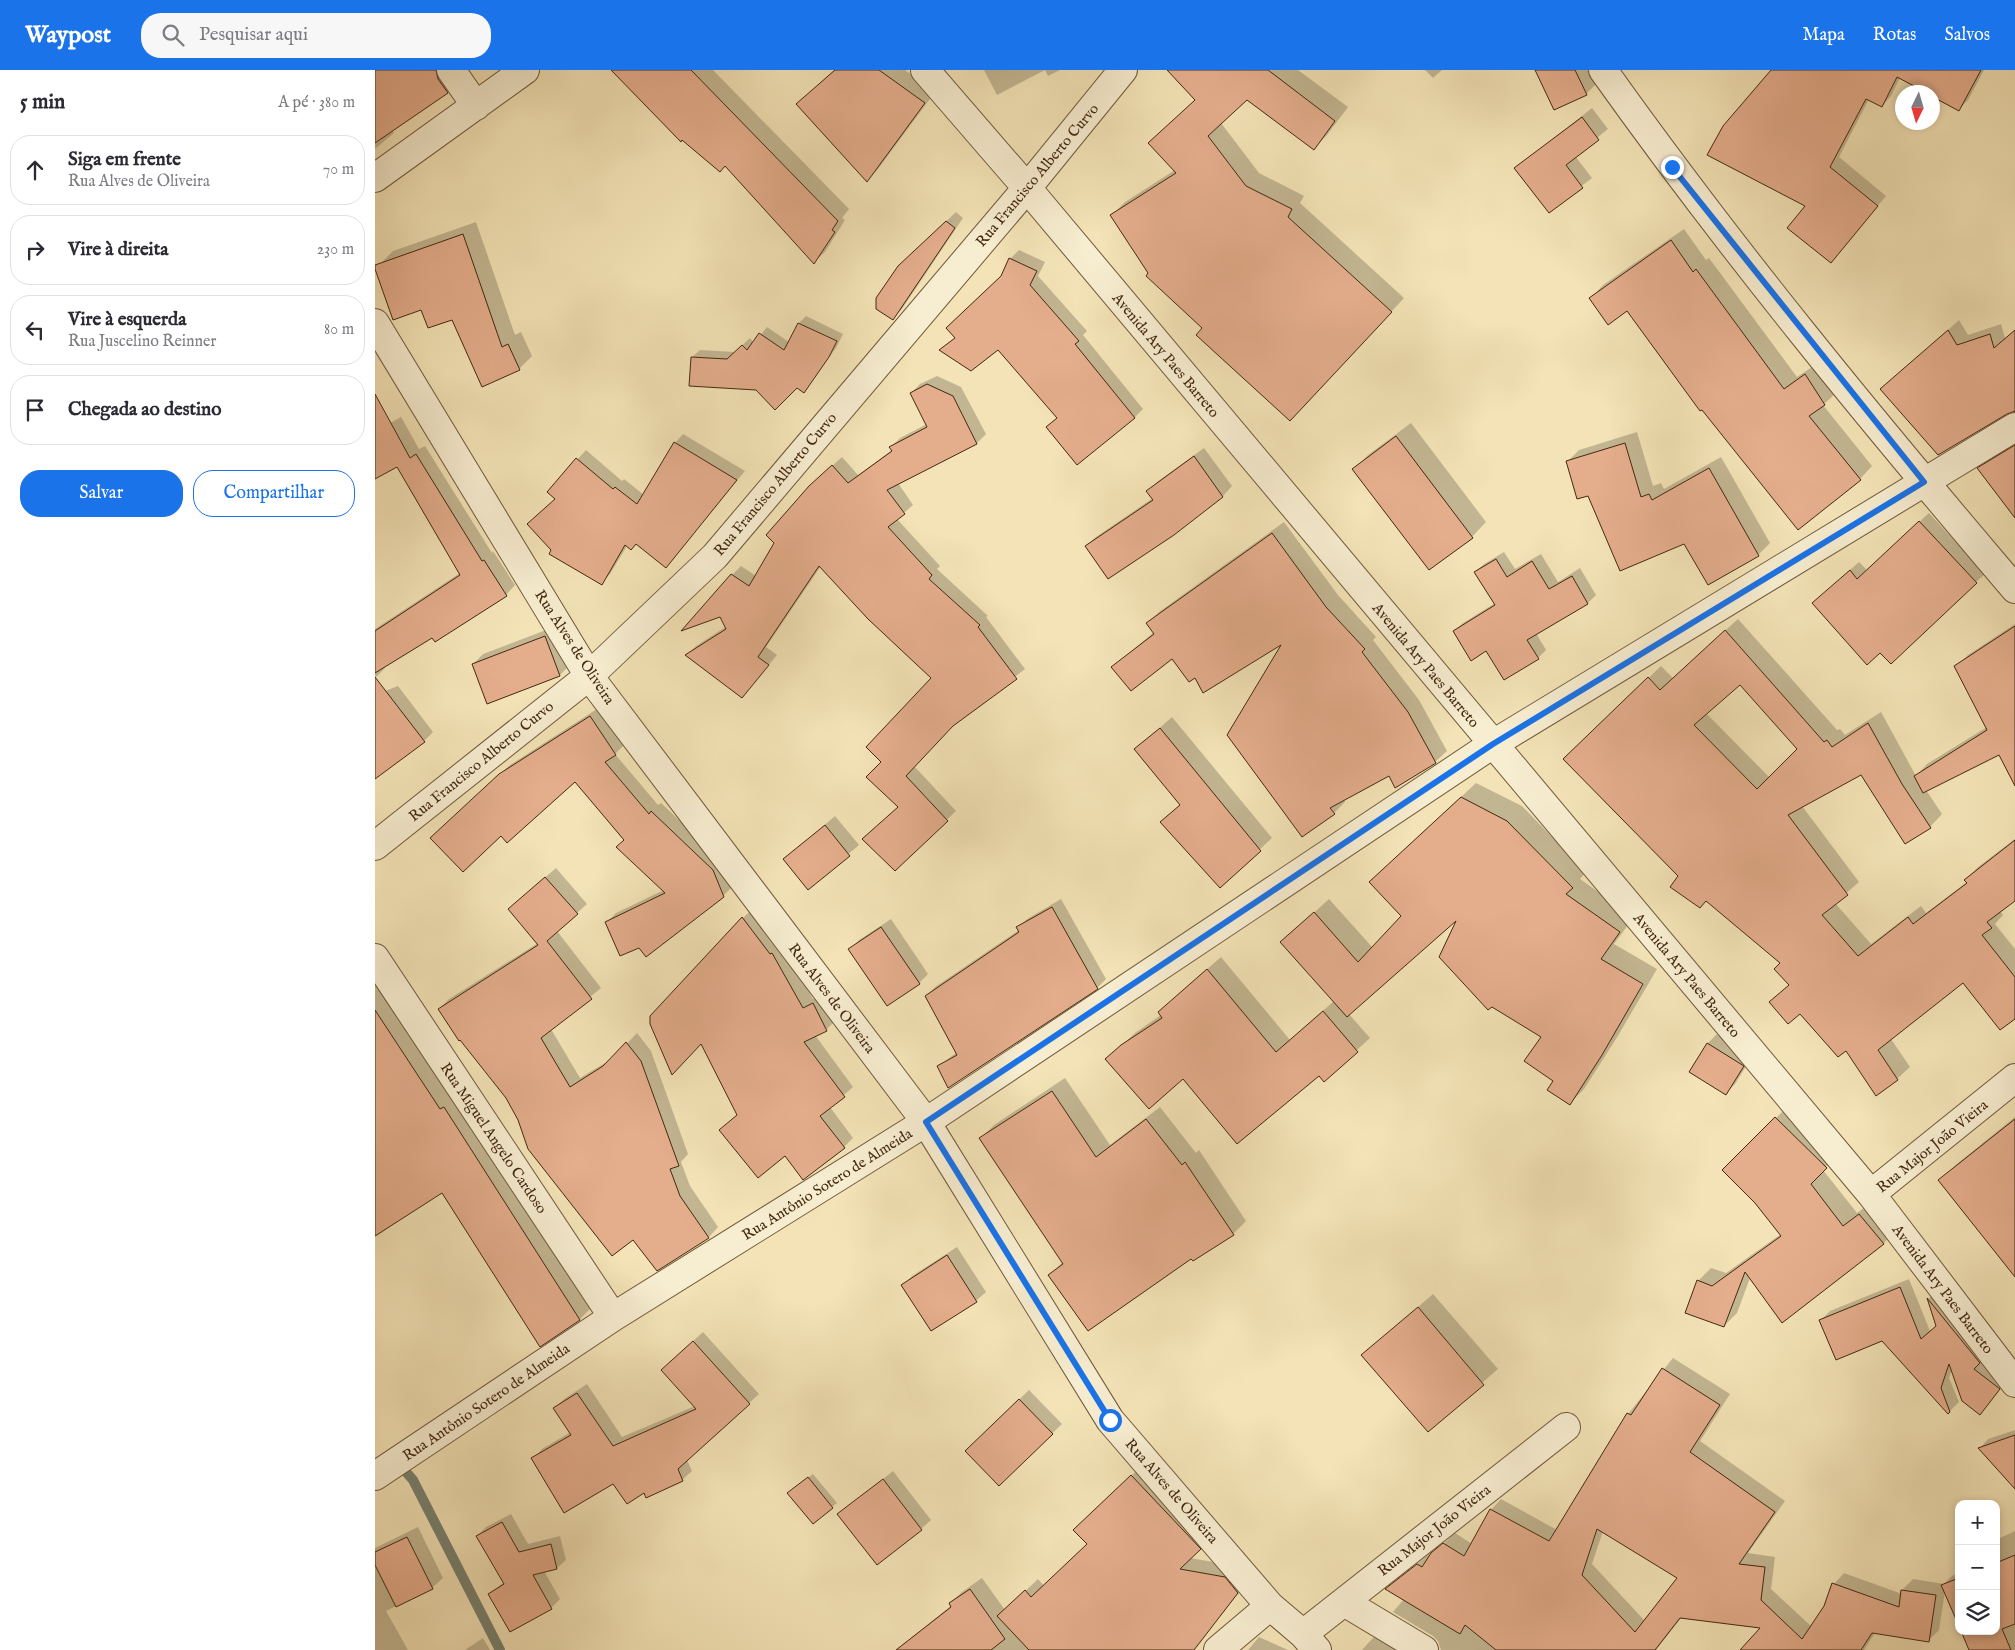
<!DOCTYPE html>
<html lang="pt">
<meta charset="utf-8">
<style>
body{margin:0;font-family:"IM FELL English",serif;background:#f7f7f7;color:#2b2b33}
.controls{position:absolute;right:15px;bottom:15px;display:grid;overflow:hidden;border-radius:10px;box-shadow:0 2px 8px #0003}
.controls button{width:45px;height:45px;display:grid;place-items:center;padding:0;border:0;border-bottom:1px solid #e1e1e2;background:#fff;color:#2b2b33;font:25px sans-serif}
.compass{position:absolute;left:1520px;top:15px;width:45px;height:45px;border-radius:50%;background:#fff;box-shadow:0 2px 8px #0003;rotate:185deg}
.stop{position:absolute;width:15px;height:15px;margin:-11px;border:4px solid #1a73e8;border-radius:50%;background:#fff}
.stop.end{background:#1a73e8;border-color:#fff;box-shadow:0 1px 5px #0008}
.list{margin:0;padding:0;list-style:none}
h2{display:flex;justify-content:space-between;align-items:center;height:65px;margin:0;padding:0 20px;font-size:21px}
h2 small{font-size:16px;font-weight:400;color:#7c7c81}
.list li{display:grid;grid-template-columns:32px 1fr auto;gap:15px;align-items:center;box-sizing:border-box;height:70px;margin:0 10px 10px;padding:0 10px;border:1px solid #e1e1e2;border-radius:20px}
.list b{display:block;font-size:19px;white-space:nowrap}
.list p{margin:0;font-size:16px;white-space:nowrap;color:#7c7c81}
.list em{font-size:16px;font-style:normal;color:#7c7c81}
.actions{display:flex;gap:10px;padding:15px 20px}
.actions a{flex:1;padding:11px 0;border:1px solid #1a73e8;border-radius:20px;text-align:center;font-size:18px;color:#1a73e8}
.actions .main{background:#1a73e8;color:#fff}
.icon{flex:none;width:28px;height:28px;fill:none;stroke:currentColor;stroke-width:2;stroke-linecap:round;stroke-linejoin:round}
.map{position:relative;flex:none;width:1640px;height:1580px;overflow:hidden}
header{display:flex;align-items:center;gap:30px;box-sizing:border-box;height:70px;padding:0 25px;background:#1a73e8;color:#fff}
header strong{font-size:24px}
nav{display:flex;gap:28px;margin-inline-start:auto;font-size:18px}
.search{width:350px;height:45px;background:#f7f7f7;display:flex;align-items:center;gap:12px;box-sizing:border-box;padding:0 18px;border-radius:20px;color:#7c7c81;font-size:19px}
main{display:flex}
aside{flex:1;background:#fff}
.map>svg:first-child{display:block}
.shadow{fill:#0003;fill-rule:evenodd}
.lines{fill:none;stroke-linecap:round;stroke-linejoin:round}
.stream{stroke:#788271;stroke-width:10}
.building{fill:#e4ad8c;stroke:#432910;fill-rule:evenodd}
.minor-casing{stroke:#6f583a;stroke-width:30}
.minor{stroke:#f7edd0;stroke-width:28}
.route{stroke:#1a73e8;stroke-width:6}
.labels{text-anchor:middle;stroke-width:4.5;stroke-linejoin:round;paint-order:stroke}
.street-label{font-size:15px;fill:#432910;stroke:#f7edd0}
</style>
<header>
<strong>Waypost</strong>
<div class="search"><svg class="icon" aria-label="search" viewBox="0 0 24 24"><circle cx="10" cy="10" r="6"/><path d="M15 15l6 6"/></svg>Pesquisar aqui</div>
<nav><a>Mapa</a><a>Rotas</a><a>Salvos</a></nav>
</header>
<main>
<aside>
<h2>5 min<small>A pé · 380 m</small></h2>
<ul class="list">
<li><svg class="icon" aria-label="ahead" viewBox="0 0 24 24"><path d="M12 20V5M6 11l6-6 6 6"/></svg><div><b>Siga em frente</b><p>Rua Alves de Oliveira</p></div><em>70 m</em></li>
<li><svg class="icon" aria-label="right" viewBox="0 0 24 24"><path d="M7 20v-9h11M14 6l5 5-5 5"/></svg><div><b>Vire à direita</b></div><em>230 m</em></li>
<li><svg class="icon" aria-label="left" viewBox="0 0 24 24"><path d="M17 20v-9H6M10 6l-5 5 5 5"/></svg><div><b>Vire à esquerda</b><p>Rua Juscelino Reinner</p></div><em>80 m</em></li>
<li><svg class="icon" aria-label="arrive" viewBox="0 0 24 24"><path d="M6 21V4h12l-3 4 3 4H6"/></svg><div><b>Chegada ao destino</b></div></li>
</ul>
<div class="actions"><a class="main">Salvar</a><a>Compartilhar</a></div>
</aside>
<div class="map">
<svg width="1640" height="1580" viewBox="0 0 1640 1580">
<rect width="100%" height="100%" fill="#f3e3b6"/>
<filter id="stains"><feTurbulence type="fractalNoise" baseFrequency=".004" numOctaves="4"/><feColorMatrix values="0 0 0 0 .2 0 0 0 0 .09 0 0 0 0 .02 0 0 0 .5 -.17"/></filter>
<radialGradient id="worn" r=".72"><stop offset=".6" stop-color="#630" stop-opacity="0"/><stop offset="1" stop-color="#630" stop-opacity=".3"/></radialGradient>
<path class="shadow" d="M0,0H76L83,12L72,22L17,60L19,63L0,79Z
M238,0H338L474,139L467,148L470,150L450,182L439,192L350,95Z
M459,0H530L560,22L503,99L492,111L434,23Z
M609,0H685L673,6L670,0L622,25Z
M800,0H923L973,37L952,65L939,78L872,29L846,53L884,103L929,126L925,133L1029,228L928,337L829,258L775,203L737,145L750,132L800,100L821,30Z
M1050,0H1067L1058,8Z
M1167,0H1214L1221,14L1211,24Z
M1397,0H1609L1593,30L1584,39L1558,25V22H1552L1525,8L1516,26L1507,36L1494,29L1464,87L1511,126L1465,182L1432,136Z
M1217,38L1233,59L1200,86L1217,108L1174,141L1141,98Z
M581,142L588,148L527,239L518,248L534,187Z
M101,152L140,265L146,262L157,286L144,299L77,249L47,239L5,194L18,181Z
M1309,159L1331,190L1334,188L1422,307L1443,293L1462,322L1448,335L1497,396L1485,409L1253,240L1216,228L1228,215Z
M644,180L670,192L663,206L712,261L708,265L768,339L759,348L673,357L683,347L623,278L566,280L581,267L627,206L635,189Z
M431,246L468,264L461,278L429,321L422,316L381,319L317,287L325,280L360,282L375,268L379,273L392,257L414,272L424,253Z
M1584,250L1593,265L1626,254L1630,268L1640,260V340L1507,319Z
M562,306L586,317L611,364L602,373L523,413L538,435L522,449L565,496L562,499L613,546L611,547L650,599L579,654L539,696L581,741L520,799L524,736L508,692L558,608L446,496L391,577L402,585L367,627L312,585L321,576L352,556L357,505L366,496L381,506L445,407L467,387L483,405L517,380L516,377L525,368L552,354L536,323L545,314Z
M26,347L44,379L50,376L117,483L118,481L140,515L131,525L8,596L10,598L0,608V559L85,503L22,395L0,407V361Z
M1036,353L1111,452L1097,467L979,399L993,385Z
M1262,362L1278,416L1286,413L1289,419L1346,387L1395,473L1383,485L1310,472L1192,392L1204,380Z
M308,364L370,401L291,496L262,473L252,476L235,504L226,513L177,480L153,454L182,428L174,421L211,380L247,411L249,409L269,425L300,373Z
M1640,373V446L1604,398L1613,389Z
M829,378L857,416L848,426L798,464L711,476L721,467L778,428L773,421L782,412Z
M1554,443L1610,504L1601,512L1448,524L1484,492L1492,500Z
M909,452L963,525L1001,567L998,570L1044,630L1072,681L1060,692L1014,704L968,729L970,732L959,743L927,766L910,571L820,606L797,587L738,597L779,562L773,554L784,542Z
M1129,482L1140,499L1166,484L1183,512L1205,498L1221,525L1213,533L1161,563L1171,580L1163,588L1111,580L1079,561L1088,553L1120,533L1100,502L1109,494Z
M1363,549L1462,660L1465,659L1470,665L1506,642L1541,706L1552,694L1612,657L1581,597L1593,585L1640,554V676L1551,720L1567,744L1555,757L1486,704L1427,736L1484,812L1460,833L1496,874L1546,836L1551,843L1592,812L1590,810L1603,797L1640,769V829L1625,841L1628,845L1620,854L1640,879V947L1588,912L1516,969L1535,997L1522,1009L1501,1024L1471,979L1415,915L1407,893L1332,830L1325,837L1305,806L1202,677L1286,596L1298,608ZM1365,613L1424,679L1395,708L1331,643Z
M179,557L194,596L185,605L98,594L108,584Z
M23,616L58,662L49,671L0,703V625Z
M225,637L249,675L240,684L283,735L286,733L347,791L357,817L348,826L265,877L232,852L241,843L289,820L200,710L126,765L66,759L135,695Z
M797,647L897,768L845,816L798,741L806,734L761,679Z
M1101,713L1147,736L1211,802L1205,809L1259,847L1239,874L1282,899L1241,969L1209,1019L1195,1033L1180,1011L1168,967L1084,846L974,944L995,968L949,1010L945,1005L808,1007L732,989L760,963L786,945L798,929L846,887L915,970L959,931L907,872L954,829L998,878L1027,846L1010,798Z
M460,746L484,775L433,818L410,789Z
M181,798L212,834L182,861L226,918L176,959L205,1008L238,988L262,963L276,981L313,1084L306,1092L315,1116L343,1157L334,1167L282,1200L258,1169L144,1050L132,1028L64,939L74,929L163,873L144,830Z
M686,829L731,909L722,918L563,997L582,982L551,926L560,917L644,860L643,858L652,849Z
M377,839L407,874L438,929L447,925L460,951L451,960L440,965L478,1017L455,1037L478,1068L469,1077L410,1084L346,1060L363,1044L368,848Z
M516,849L553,904L544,913L475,880L484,870Z
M0,898L217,1237L205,1249L165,1275L67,1122L0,1167Z
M1342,964L1377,987L1360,1014L1351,1023L1316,1002L1333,973Z
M690,1008L735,1075L785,1037L821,1083L824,1080L871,1151L858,1164L816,1187L674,1205L688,1192L606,1068L619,1055Z
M1414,1035L1464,1084L1448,1100L1482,1143L1498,1131L1521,1160L1508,1174L1375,1208L1362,1243L1349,1256L1323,1211L1336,1198L1351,1203L1406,1164L1381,1132L1349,1100Z
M1640,1047V1205L1565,1111L1582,1094Z
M582,1177L611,1222L601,1231L556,1259L528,1215L537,1206Z
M1534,1209L1555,1261L1562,1255L1553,1229L1561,1221L1633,1309L1605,1343L1577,1299L1574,1308L1584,1332L1575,1341L1508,1270L1446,1250L1455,1241Z
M1058,1224L1123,1299L1053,1360L988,1285Z
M328,1262L384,1324L312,1390L317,1401L307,1410L269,1421L158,1389L167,1379L196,1362L180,1338L189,1329L212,1314L247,1367L320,1336L287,1300Z
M1298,1288L1355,1324L1325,1371L1410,1431L1373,1483L1400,1487L1396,1519L1437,1557L1450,1536L1459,1514L1469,1503L1527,1524V1520L1538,1509L1569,1514L1577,1506L1584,1503V1553L1570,1521L1564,1560L1553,1571L1500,1563L1489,1580H1369L1388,1557L1307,1547L1281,1580H1066L1063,1571L1058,1566L1018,1542L1029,1529L1012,1519L1054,1484L1056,1486L1080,1463L1097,1474L1116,1440L1126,1429L1182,1460L1253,1344ZM1228,1461L1304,1508L1270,1551L1217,1494Z
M654,1320L687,1354L624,1415L591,1381Z
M1640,1360V1417L1605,1378L1613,1369Z
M769,1394L836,1467L815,1488L862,1496L874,1510L825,1570L795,1580H521L577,1535L575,1533L587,1522L607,1508L630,1540L663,1509L669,1516L714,1473L711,1448Z
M518,1401L556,1450L546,1459L464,1444Z
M438,1404L462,1433L438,1452L418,1419Z
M136,1444L153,1474L185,1466L191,1490L182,1498L169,1501L185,1529L176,1538L114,1524L129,1512L102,1466L111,1457Z
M43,1457L68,1508L57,1518L11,1541L33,1580H0V1478Z
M1640,1461V1580H1595L1621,1561V1470Z
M1008,1557L1050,1580H987Z
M884,1567L913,1580H873Z
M108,1568L115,1580H90Z"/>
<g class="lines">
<path class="stream" d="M31,1402L38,1410L125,1580"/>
</g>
<path class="building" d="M0,0H61L63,9L73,23L0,73Z
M236,0H316L463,151L457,160L460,162L439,194L350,96L345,102L307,70L306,72Z
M460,0H504L550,33L492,112L421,34Z
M792,0H893L960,51L939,80L872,30L833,66L871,116L917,139L913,147L1017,242L915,351L821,265L827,258L771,206L773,203L735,145L801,103L773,73L820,30Z
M1160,0H1200L1212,25L1179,40Z
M1396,0H1606L1584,41L1558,27V22H1550L1522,7L1507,37L1491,29L1455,97L1503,136L1456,193L1412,158L1430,136L1332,85L1348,56Z
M1207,47L1224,70L1191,95L1208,118L1174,143L1139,98Z
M571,151L580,158L518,250L501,239V228L523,196Z
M88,164L127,277L133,274L145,300L107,317L77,250L53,258L46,240L18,250L0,199V195Z
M1296,170L1318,202L1321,199L1409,319L1430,304L1450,335L1434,346L1486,410L1423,460L1327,340L1325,341L1252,241L1233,255L1214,228Z
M634,188L662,201L655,215L704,271L700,274L760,348L702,395L671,357L682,348L623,280L596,301L564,280L580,268L571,258L626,206Z
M423,253L462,271L454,287L429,323L422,318L400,340L381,320L314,316L316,287L352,289L367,275L372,280L384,263L409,280Z
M1573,260L1582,275L1615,264L1619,278L1640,260V341L1632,344L1563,385L1505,319Z
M552,314L578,326L602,374L512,420L530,444L513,457L557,505L554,509L605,555L603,557L642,609L578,656L531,706L573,751L520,801L487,769L523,737L491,707L506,692L491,677L556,608L493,549L444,496L383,587L394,595L367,628L310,585L351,559L345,547L306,561L356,504L374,516L399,473L391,465L434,416L457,395L473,413L517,381L514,377L552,357L535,323Z
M0,324L35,388L41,384L107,491L109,490L132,526L60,572L57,568L0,603V561L85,505L22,397L0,409Z
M1021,366L1098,468L1054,500L977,399Z
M299,372L362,410L291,498L261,474L256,480L250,475L227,515L174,484L176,480L152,454L180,429L172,422L201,388L238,419L240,417L262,434Z
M1250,373L1266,427L1274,424L1277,430L1334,398L1384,486L1333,515L1309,474L1245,501L1213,426L1202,429L1191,391Z
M1640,375V448L1602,398Z
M819,386L848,427L799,465L733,509L710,476L778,430L771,421Z
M1544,451L1602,513L1516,594L1505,583L1492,595L1437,533L1475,500L1482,509Z
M897,463L951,537L990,579L987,582L1033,642L1061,693L1020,718L1014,706L955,738L960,744L927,767L852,665L906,575L828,623L820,608L814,612L797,589L756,621L736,597L779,564L771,553Z
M1121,489L1132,507L1157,491L1174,519L1197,506L1213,534L1152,570L1164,589L1129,610L1111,581L1096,591L1078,561L1120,535L1099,502Z
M1640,556V716L1624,685L1548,723L1539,706L1612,660L1579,596Z
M1350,560L1449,672L1452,670L1457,677L1493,653L1527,714L1556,758L1530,774L1486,705L1413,745L1473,825L1447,845L1483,886L1533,847L1538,854L1592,813L1589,810L1640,770V831L1612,852L1617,858L1607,865L1640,907V949L1625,960L1588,913L1503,980L1523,1010L1501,1026L1471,981L1463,987L1425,944L1413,954L1394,932L1414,915L1399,899L1405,893L1331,831L1325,838L1295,817L1303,806L1188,689L1273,607L1285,620ZM1365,615L1422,679L1382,719L1319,655Z
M170,566L185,606L112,634L97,594Z
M0,607L50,672L0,709Z
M215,646L241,685L230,692L274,744L276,741L338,800L349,827L271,887L264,878L245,886L230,852L290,823L241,777L249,770L200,712L132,773L126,766L88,802L55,768L124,704Z
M785,658L886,781L845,818L785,752L805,735L759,679Z
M1086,727L1132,751L1198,818L1191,824L1245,862L1226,889L1268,914L1227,985L1195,1035L1172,1020L1178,1011L1149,991L1166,967L1117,937L1113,940L1064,887L1081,851L972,947L905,872L939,842L983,892L1026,846L994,812Z
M450,755L475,786L433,820L408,789Z
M170,807L203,844L172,871L217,929L166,968L195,1017L228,996L251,972L266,991L304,1096L295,1099L305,1126L334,1168L282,1201L258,1170L237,1186L153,1079L143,1050L131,1028L85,970L84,971L63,939L163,875L133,839Z
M677,837L723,919L573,1018L562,996L582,985L550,926L644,862L641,857Z
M367,847L395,884L397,883L428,938L438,933L452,961L429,972L470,1027L445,1046L470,1078L428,1110L410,1086L383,1108L344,1060L362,1045L326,974L297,1005L275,954V946Z
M506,857L545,914L512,936L473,879Z
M832,899L901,982L948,941L983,982L949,1012L944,1006L862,1074L808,1009L774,1039L730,989L746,975L787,948L783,942Z
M0,940L65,1039L69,1037L205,1250L165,1277L67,1123L0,1166Z
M1332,973L1369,996L1351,1025L1314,1002Z
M677,1021L721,1087L771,1049L807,1095L810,1092L859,1165L818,1191L816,1189L713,1261L673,1205L688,1194L604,1068Z
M1400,1047L1452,1098L1436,1114L1468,1156L1484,1144L1509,1174L1407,1253L1370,1202L1349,1257L1310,1243L1322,1210L1337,1216L1406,1166L1380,1133L1347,1100Z
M1640,1049V1207L1563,1110Z
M572,1185L602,1232L556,1261L526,1215Z
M1525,1217L1546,1269L1561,1256L1552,1228L1605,1293L1599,1299L1625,1319L1605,1345L1587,1331L1574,1294L1566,1318L1575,1342L1573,1344L1507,1271L1461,1290L1444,1250Z
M1043,1237L1109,1315L1053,1362L986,1285Z
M318,1271L375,1334L303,1399L308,1411L271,1428L269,1423L252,1434L238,1414L189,1443L156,1388L196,1365L178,1338L202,1323L238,1376L321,1339L286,1300Z
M1287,1298L1345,1335L1315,1382L1400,1442L1364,1494L1390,1497L1386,1530L1427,1569L1449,1536L1457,1513L1524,1537L1526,1520L1561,1525L1554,1572L1497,1563L1486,1580H1365L1385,1558L1305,1548L1280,1580H1121L1090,1555L1085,1564L1010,1519L1042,1494L1047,1497L1056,1483L1068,1473L1089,1486L1115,1439L1174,1471L1252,1343L1256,1345ZM1222,1459L1302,1508L1260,1562L1207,1505Z
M644,1329L678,1364L624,1416L590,1381Z
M1640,1365V1419L1603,1378Z
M756,1405L826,1479L805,1499L850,1507L863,1523L819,1580H654L622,1546L650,1520L656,1527L712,1474L698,1460Z
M433,1407L458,1438L438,1454L412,1423Z
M508,1409L547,1460L502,1495L462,1444Z
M127,1452L144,1482L176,1474L182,1499L158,1505L177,1539L135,1562L113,1524L129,1514L101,1466Z
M32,1467L58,1519L21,1537L0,1495V1482Z
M1640,1485V1554L1627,1559L1636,1580H1594L1586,1561H1621V1493Z
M1584,1508V1556L1566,1515Z
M595,1519L630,1569L616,1580H521L576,1537L574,1533Z"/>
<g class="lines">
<g class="minor-casing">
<path id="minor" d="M76,0L101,36
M550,0L652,118L1496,1124L1640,1313
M1228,0C1356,180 1497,351 1640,519
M0,108L150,0
M0,253L214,606L551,1052L735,1350L895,1536L928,1564L942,1580
M0,776L214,606L340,486L652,118L748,0
M0,888L238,1247
M1496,1124L1640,1008
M0,1406L238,1247L551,1052L1118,674L1640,357
M969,1532L1049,1580
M928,1564L1191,1357
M843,1580L895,1536"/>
</g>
<use href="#minor" class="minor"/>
</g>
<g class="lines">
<path class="route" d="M735,1350L551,1052L1118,674L1549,412L1297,97"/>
</g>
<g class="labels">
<g class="street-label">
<text transform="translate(662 105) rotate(-50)" y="5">Rua Francisco Alberto Curvo</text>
<text transform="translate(791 285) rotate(50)" y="5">Avenida Ary Paes Barreto</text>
<text transform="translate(400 414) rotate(-50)" y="5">Rua Francisco Alberto Curvo</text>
<text transform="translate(200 577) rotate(57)" y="5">Rua Alves de Oliveira</text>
<text transform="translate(1051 595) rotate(50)" y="5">Avenida Ary Paes Barreto</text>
<text transform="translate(106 691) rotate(-39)" y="5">Rua Francisco Alberto Curvo</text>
<text transform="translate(1312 905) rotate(50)" y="5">Avenida Ary Paes Barreto</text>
<text transform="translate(457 928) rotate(53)" y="5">Rua Alves de Oliveira</text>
<text transform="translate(119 1068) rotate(56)" y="5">Rua Miguel Angelo Cardoso</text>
<text transform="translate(1557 1076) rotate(-39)" y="5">Rua Major João Vieira</text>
<text transform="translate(452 1114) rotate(-32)" y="5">Rua Antônio Sotero de Almeida</text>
<text transform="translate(1568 1219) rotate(53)" y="5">Avenida Ary Paes Barreto</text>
<text transform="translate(111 1332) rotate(-34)" y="5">Rua Antônio Sotero de Almeida</text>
<text transform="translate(797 1421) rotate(49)" y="5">Rua Alves de Oliveira</text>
<text transform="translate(1059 1460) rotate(-38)" y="5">Rua Major João Vieira</text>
</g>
</g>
<rect width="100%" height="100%" filter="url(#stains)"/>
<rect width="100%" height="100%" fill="url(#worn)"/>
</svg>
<div class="controls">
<button>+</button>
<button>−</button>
<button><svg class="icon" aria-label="layers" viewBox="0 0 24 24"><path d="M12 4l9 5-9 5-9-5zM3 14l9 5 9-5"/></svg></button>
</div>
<svg class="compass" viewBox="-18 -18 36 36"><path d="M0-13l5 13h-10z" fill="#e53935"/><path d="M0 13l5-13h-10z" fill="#7c7c81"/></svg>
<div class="stop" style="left:735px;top:1350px"></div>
<div class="stop end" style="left:1297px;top:97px"></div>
</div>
</main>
